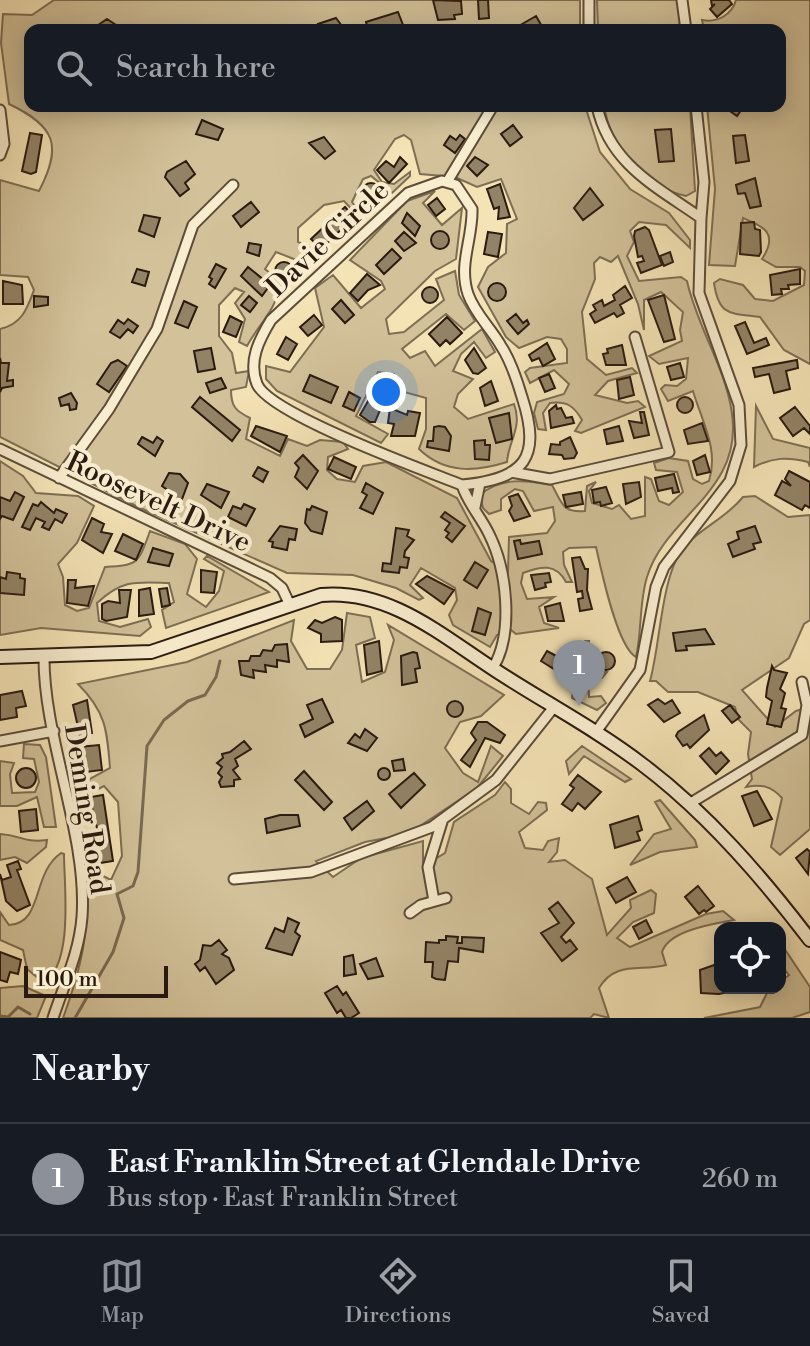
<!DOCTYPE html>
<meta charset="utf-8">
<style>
body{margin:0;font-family:"Libre Bodoni",serif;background:#242831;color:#f1f3f6}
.controls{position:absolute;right:24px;bottom:24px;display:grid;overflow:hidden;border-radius:16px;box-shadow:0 4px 20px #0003}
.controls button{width:72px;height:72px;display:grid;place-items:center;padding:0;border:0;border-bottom:2px solid #363941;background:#171b24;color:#f1f3f6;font:40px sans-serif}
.scale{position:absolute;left:24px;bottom:20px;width:144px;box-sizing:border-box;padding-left:8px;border:4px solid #2a1a10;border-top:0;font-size:22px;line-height:28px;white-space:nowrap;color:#2a1a10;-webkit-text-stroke:6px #f8edcf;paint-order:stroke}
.you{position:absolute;left:386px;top:392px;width:28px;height:28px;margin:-20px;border:6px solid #fff;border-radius:50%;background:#1a73e8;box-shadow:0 0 0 12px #1a73e833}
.badge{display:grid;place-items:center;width:52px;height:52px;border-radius:50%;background:#8c9099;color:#fff;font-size:26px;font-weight:700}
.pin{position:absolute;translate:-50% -66px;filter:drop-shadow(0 2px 4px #0008)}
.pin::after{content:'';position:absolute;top:42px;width:28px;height:24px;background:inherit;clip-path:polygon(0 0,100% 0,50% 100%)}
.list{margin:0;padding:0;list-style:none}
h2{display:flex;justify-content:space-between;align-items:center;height:104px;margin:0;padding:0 32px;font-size:34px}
h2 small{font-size:26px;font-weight:400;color:#9ea1a6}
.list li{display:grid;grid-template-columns:52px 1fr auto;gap:24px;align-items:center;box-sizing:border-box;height:112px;padding:0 32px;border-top:2px solid #363941}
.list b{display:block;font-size:30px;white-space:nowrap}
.list p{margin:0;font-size:26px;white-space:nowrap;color:#9ea1a6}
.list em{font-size:26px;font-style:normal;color:#9ea1a6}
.icon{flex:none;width:44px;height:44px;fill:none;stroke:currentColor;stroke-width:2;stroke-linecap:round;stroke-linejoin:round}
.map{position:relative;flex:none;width:810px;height:1018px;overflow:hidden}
.search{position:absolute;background:#171b24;box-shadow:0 4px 20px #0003;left:24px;right:24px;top:24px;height:88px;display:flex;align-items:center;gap:20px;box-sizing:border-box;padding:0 28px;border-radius:16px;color:#9ea1a6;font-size:30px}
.sheet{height:216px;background:#171b24}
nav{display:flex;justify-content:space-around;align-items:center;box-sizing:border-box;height:112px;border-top:2px solid #363941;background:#171b24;font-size:22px;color:#9ea1a6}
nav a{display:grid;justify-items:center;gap:4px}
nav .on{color:#8c9099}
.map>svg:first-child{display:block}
.green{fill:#d2c199;stroke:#7e6e54;stroke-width:2;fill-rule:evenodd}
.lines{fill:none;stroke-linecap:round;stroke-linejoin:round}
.stream{stroke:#7a6a51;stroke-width:3}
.building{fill:#938366;stroke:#2a1a10;stroke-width:2}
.minor-casing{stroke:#5c4c39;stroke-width:13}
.secondary-casing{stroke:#2a1a10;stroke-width:16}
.minor{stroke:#f8edcf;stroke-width:9}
.secondary{stroke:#f8edcf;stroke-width:12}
.labels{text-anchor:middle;stroke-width:8;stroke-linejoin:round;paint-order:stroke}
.street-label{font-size:28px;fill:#2a1a10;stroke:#f8edcf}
</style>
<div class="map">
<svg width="810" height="1018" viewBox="0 0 810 1018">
<rect width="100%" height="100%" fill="#f4e3b5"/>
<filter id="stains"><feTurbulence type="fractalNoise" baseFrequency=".0025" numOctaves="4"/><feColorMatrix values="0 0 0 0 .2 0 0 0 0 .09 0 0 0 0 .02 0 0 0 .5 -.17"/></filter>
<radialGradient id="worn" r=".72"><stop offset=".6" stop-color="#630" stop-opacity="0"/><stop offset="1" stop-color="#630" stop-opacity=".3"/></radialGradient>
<path class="green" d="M54,0H580V30H30V106H585L600,152L630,189L669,213L690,240V248L666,225L639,222L630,231L634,242L627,256L639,281L681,277L687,281C697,327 726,368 732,414C743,492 666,515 647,577C639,603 642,631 636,657C617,647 601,569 596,547L569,548L563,552L564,565L572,582H566C556,563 541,566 523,573L521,583L527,599L554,597L539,607L544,623L559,628L516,634L511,630L497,635L490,647L453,625L449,615L457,600L455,588L421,568L410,585L423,598L419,600L396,588L353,575L287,573L138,507L0,437V329C22,324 27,309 34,290L28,277L0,275V180L39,191C63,145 55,126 9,104L1,43L3,14L32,15ZM404,135L411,140L420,174L455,177L477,187L501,179L517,219L507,224L506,253L488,267L478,287L506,337L519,348L547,337L561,339L567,349V363L530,368L525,372L530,383L554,370L569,384L564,394L537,402L534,413L538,429L546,430L543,413L550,403C567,401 574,406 582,420L575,431L581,433L645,407L638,401L627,403L595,395L608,381L637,373L632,368L606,375L587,359L582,312L595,279L594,263L600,257L611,262L618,256L638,304L644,330V300L661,292L683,312L680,330L682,341L649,356L659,364L688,358L686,379L677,386L665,385L661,389L668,401L693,391C702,422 719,449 709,481L702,484L693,479L688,461L669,458L654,463L656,470L677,472L683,492L669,505L659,501L651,479L645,477V516L631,519L619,505L612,509L592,503L589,491L596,482L587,486L585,511C562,513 562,503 552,485C527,480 500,477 480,495L483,508L489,514L501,510V499L515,489L523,491L534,511L553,507L555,521L547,533L509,537L508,572L491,561L457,498L386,462L363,466L355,482L337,479L327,470L328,457L348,449L343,442L320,440L307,446L288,439L280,456L246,439L250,418C236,411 231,407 231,390L246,387L249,371L236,373L232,353L219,336V305L235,288L244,292L235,303L245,319L239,342L247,346C256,328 276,310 277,292L287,291L291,284L278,280L265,269L276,252L304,263L316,251L298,242V228L324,205L344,201L358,216L355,221L358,226L363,217L352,202L363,179L371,176L392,193L410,176V172L394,184L382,182L374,170L395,139Z
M597,0H677L680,23L676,29L598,30Z
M736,0H810V364L784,350L760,317C729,313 719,316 714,283L720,279L743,285L755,299L773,301L804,285L805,271L800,267H776L762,259C779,233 764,227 743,218L735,266L709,265L715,189L707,106H780V30H704L702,20C717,23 732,15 736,0Z
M604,106H690L695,191L686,196C646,187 610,146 604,106Z
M435,191L423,203L442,225L462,208L456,259L435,271L386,319L389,334L404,332L444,300L436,279L455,271L459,295L475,321L464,330L446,314L402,349L410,358L425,351L435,366L482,329L495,352L486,358L474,342L461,354L453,371L473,379L458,394L454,407L468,419L514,404C523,427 508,442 507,462C475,472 445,474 419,449L426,429V398L397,390L394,374L378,372L356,416L388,434L381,443L277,391L266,379V366L290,372L324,327L315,288L333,275L361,308L385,289L381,281L350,260L407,201Z
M756,406L773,439L810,448V467L808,462C788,457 773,457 754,467Z
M0,461L23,476L36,493L78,496L94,506L77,543L58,564L63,577L65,605L77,611L89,608L105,567C139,565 138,564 150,531L185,544L197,559L187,594L206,607L219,591L224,571L204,559L207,556L269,592L166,628L162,610L174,602L169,583C136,582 123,579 97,603L99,621L120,627L148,619L151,627L140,636L41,628L0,635Z
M755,496L788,517L810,515V620L804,624L789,658L742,690L775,727L796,711L810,707V829L780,855L771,847L782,798C771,786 762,784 746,787L752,779L748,754L751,732L738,719L735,707L698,692H668L656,681H650C661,642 661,571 686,545C704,526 726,518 743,497Z
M347,613L370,617L375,638L356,645L362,682L385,672L394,640L388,625L504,695L481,716L460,722L445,748L463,773L478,782L491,746L503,756L477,788L408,834L365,842L316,861L333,877L361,858L423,841V866L445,853L454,822L495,795L505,782L511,789V803L529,814L538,802L546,803L547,810L519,832L525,848L543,850L548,841L559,838L557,852L549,862L565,860L592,879L607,935L631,908L630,900L651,890L656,894L654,913L633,922L617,938L630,947L706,914L723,911L734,920C714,924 669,930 662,952L666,965C641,972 616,960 599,988L609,1018L594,1014L590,1018H63C85,958 88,931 87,868L111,880L122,856L118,802L104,786L83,797L76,793L86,781L110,768C107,730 106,712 78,684L187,662L294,620L291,641L307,669H330L342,650Z
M585,641H589L585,661L596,671L607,672L602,678L588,675L589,697L601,696L606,703L597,710L572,698L579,651Z
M24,744L40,745L46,757L56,827H44L37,797L17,806H0V761L14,763L10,774L12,793L35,792L39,782L34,759L23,758Z
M582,746L631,779L625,782L584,756L569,774L566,761Z
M660,800L695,840L697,847L660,852L630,865L654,834L671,829L655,802Z
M0,834C21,835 23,843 47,840L46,847L27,863L15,857L0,860Z
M61,853L64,854C64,885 74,963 44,983L27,969L23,950L0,940V912L9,925C44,923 31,874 61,853Z
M780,942L810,987V1012L792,1018H704L760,1007L768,991L780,988V982L789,975L780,964Z
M23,986L46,996L37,1018H0V988Z"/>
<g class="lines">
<path class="stream" d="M0,1016L8,1017L18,1007L30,1014
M75,1018L113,952L124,918L117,894L133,886L138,872L147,746L164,720L188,701L205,695L216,677L220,661"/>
</g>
<path class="building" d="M433,0L461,1L462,14L454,15L455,19L438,20Z
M478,0H488L489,18L479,19Z
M711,0H729L732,4L717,17L710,9L715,4L712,6Z
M398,12L403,25L368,30L366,22Z
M536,16L544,30H519L517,27Z
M336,18L345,30H320L318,24Z
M107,19L116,25L112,30H91Z
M723,106H744L737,116Z
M202,120L223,129L218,140L196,134Z
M513,125L522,137L510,146L501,134Z
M671,129L674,161L659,162L655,130Z
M30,133L42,135L36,172L31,174L22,171Z
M460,135L465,139L455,153L444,145L450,136L456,140Z
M745,135L749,161L736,163L733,136Z
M324,137L335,151L325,159L309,143Z
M400,157L407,164L389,183L377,170L386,161L394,167Z
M475,157L488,165L477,176L467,166Z
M186,161L195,174L185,183L189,189L180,196L165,177L167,172Z
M755,178L761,206L750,208L745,193L738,194L736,185Z
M362 192a9 9 0 1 1 18 0a9 9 0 1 1-18 0Z
M500,184L510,217L498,219L499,207L494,209L487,189Z
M590,188L603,205L583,220L574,208Z
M437,198L445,209L436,216L428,205Z
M251,202L259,212L241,227L233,216Z
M345,207L354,217L321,249L311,239Z
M407,213L420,226L415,236L402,223Z
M144,215L160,218L154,237L139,231Z
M754,222L755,229L760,230L761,252L759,256L740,254L741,223Z
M645,227L649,230L662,265L641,273L637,263L644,261L642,256L638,257L634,236L635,231Z
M431 240a9 9 0 1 1 18 0a9 9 0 1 1-18 0Z
M404,232L416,243L404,251L395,241Z
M488,232L502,234L498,257L484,254Z
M249,243L261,245L259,256L247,252Z
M392,249L401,258L384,274L376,265Z
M670,252L673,262L664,266L660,256Z
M275 271a9 9 0 1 1 18 0a9 9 0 1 1-18 0Z
M216,264L226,269L215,288L209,284L212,279L209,277Z
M248,267L270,285L262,296L241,276Z
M137,269L149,272L145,286L132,282Z
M800,269V284L788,285L789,289H781L782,294L772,295L770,275Z
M367,274L380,285L368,290L358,301L350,293Z
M3,281L22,285L23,304H3Z
M488 292a9 9 0 1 1 18 0a9 9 0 1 1-18 0Z
M625,286L632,298L620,305L624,313L617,317L614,313L595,323L590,314L596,310L593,305L602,300L604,306L615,300L613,295Z
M422 295a8 8 0 1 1 16 0a8 8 0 1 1-16 0Z
M664,295L675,339L664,342L648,300Z
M34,296L48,297V305L34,307Z
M249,296L257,303L250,312L241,305Z
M341,300L354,315L345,323L332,309Z
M184,301L197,307L188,328L175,323Z
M516,314L523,323L527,320L529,324L518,334L507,321Z
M314,315L322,325L308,336L300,327Z
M230,316L242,322L236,337L223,332Z
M447,317L462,333L450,344L446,340L440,346L429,334Z
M128,319L138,326L133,333L128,329L120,338L110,332L118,320L124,324Z
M745,322L754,343L766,338L769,345L747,354L735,326Z
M286,337L297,344L288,360L277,354Z
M547,343L555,359L543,366L539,358L532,361L529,355Z
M622,345L626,365H606L603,354L608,353L607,349Z
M211,348L215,369L198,372L194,351Z
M474,348L486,368L478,374L473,373L465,360Z
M0,358L1,363H9L7,381L13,380V386L2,388L0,392Z
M118,360L127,366L109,392L97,384L111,363Z
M797,360L798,368L786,371L790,389L774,393L769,374L755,377L753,368Z
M680,363L684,377L671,380L667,367Z
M549,374L555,388L545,392L539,378Z
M310,375L338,387L331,403L303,391Z
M630,377L634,395L619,399L617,380Z
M221,378L226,388L210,393L206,383Z
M381,379L392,382L375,422H370L360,415Z
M491,381L498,401L485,406L480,388Z
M349,392L360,398L354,411L343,406Z
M71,393L77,403L76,409L70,410L69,404L61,406L59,398Z
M677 405a8 8 0 1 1 16 0a8 8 0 1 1-16 0Z
M200,397L240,430L232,441L192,407Z
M556,405L557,409L561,408L566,418L572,417L574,423L551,428L549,411Z
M795,407L810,426V434L804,428L793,436L780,418Z
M390,408L407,415L408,411L420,413L415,436H391L394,424L388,423Z
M640,412H644L649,435L634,438L629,421L642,423Z
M509,413L512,439L496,443L489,418Z
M702,423L708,441L688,444L684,430Z
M256,426L287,436L280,452L251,436Z
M439,426L445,427L451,436L449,451L427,447L428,441H433L434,427Z
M619,426L623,441L607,444L604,430Z
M142,437L153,443L157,437L163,441L155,456L138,444Z
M570,437L577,453L574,458L564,459L562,455L549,454L551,444L560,445V442Z
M485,440V445H490L489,460L475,459L474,441Z
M303,455L318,471L307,489L295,477L299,468L295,463Z
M705,455L710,472L697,475L693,461Z
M334,457L356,467L351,479L328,469Z
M258,467L268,472L263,482L253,476Z
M789,471L810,482V508L805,505L802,510L775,495L782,481L791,486L785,479Z
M169,473L180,474L188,483L178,510L168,504L173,494L162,486Z
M674,474L679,492L673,493L672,488L658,491L655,478Z
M639,482L641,497L626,504L623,484Z
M366,483L383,493L373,514L360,508L367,495L362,492Z
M207,484L229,492L221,508L201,495Z
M606,487L612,503L601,506L600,502L594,503L592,490Z
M15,492L24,497L13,520L2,516L0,519V497L10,501Z
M581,492L583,504L566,507L563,495Z
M518,494L530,516L514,521L509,511L512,506L509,497Z
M41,502L54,513L56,509L67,514L62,523L55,519L49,530L42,527L45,522L36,518L30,530L22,527L33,504L38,506Z
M244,504L255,509L246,526L228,517L233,506L241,509Z
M312,506L327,512L322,534L311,531L305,523L307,509L310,510Z
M445,512L465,526L452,542L446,537L449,533L445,530L450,523L441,517Z
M92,518L104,524L101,532L112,534L103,553L82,540Z
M280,526L297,529L295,540L289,539L287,550L272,547L273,542L269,541Z
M755,526L761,542L753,544L755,549L733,557L728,544L739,539L737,532Z
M396,528L409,530L407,536L414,540L405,551L404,557L409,558L407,568L400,567L399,573L382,571L383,563L391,564Z
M123,534L143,544L136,560L115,551Z
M520,540L521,544L539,541L542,554L518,559L514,541Z
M153,548L173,554L169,566L148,562Z
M580,557L585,569H588L587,590L592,609L580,611L578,599L583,598L582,591L577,592L572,558Z
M475,562L488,570L477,588L464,580Z
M201,570L217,572L214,593L201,592Z
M7,572L20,574V578L25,579L24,595L0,593V577L6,579Z
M549,573L551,582L545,583L546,587L535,590L531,575Z
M427,576L454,590L444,604L416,584Z
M68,580H76L75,588L94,586L88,606L67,603Z
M150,588L154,614L139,616V590Z
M167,588L170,605L162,607L159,589Z
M119,590H131L127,617L106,621L102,619V604L108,601L120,603Z
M560,603L564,621H548L545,607Z
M478,608L491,613L485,635L472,631Z
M335,617L342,620V641L321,642V634L308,628L315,620L322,623Z
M705,629L714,644L686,646L687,650L676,651L673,633Z
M379,641L382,671L367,675L364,645Z
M287,644L289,662L277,660V667L265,665L266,672L253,670L254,678L241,675L239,661H249L251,656H260L263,650L272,651L275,645Z
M547,651L573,665L569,672L565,669L562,674L541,661Z
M413,652L417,653L420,668L415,669L417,682L402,685L401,656Z
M597 661a9 9 0 1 1 18 0a9 9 0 1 1-18 0Z
M772,666L774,670L787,673L780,689L785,693L781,708L786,709L781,727L767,724L772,701L766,697L767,688Z
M22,691L26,706L16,708L17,717L0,720V695Z
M322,699L333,722L305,737L300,725L313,719L307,705Z
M658,699L665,704L672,700L680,713L664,722L648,705Z
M87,700L92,733L80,736L73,705Z
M447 709a8 8 0 1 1 16 0a8 8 0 1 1-16 0Z
M730,705L740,717L732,723L722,711Z
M704,715L709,730L690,748L687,744L683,746L676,736L678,732Z
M478,722H487L505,735L500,743L485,738L470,767L461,760L476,740L471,733Z
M365,729L377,738L367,751L348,743L355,734L360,738Z
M244,741L251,749L235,759L238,766L233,770L240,779L234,780V786L221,787L219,782L222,777L218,773L222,767L217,763L223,758L222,754L230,752Z
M99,745L102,770L86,772L79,747Z
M709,748L716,756L721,752L729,761L716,774L700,756Z
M403,759L405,770L394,771L392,761Z
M16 778a10 10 0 1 1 20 0a10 10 0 1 1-20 0Z
M378 774a6 6 0 1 1 12 0a6 6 0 1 1-12 0Z
M304,771L332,802L324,810L295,780Z
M414,773L425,785L401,808L389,794Z
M578,775L601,792L585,809L578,803L572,811L562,804L574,788L570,785Z
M757,791L772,819L754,826L742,796Z
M103,795L113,861L100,863L98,849L102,848L91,804V797Z
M367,801L374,811L352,830L344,818Z
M36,809L38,830L21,832L19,811Z
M280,815H298L300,826L267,833L265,819Z
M638,816L642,830L637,832L640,840L615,848L610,825Z
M807,849L810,852L808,874L796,858Z
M18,861L21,869L17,870L30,905L17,911L6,901L0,874L2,880L11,877L7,865Z
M627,877L636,892L616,903L607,888Z
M698,886L714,906L706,912L704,910L699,914L685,897Z
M558,902L574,923L561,937L566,943L570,940L577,949L562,961L541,933L559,923L549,909Z
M288,918L299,923L295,932L300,936L292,955L266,948L275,928L284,932Z
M646,920L652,932L639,939L633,927Z
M446,936L458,937L457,943H462V937L484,938L483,952L459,948L458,962L448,961L445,980L436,979L432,977L433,962H425L426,942L439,943V940H446Z
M219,940L227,950L222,954L229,958L234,970L216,984L205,967L200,971L195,964L200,960L203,945L211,946Z
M0,952L21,960L18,974L10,972L7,982L0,980Z
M353,955L356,974L344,976V957Z
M376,958L383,976L368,979L360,964Z
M720,963V988L743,989L719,994L701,993L700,970Z
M337,986L343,995L346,992L359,1013L351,1018H346L341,1010L337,1013L325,993Z"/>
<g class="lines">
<g class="minor-casing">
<path id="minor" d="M589,0V30
M682,0L686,30
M696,106L704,182L701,218
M0,110L4,144L0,155
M442,181L456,185L472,209C473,239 458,264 468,294C475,314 491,328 501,346C511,361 517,380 522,397C542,458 525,479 462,485C426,471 269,414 257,384C248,361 259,340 271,320L408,193Z
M447,182L493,106
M0,449L270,578L282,588L289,603
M511,472L550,479L669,452L635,337
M59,478L109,409L157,329L193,225L233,185
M462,485C467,502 481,517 489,534C507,570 514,633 493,668
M475,507L480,483
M44,655C43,739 88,835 82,917C79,954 64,984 53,1018
M596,732L640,670L656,587L664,567L730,481L741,445L739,405L699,293L701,218C657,187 609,164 597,106
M0,741L54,731
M689,804L802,735L807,705L802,682
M234,879L311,872L432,827L496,780L554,707
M434,901L428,867L442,822
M410,913L421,905L446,898"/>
</g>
<g class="secondary-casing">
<path id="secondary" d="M0,657L151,652L321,595C389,589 441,635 495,670C544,702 596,729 643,765C707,813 762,877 810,940"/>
</g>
<use href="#minor" class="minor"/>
<use href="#secondary" class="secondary"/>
</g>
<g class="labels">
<g class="street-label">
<text transform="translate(327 238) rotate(-43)" y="10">Davie Circle</text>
<text transform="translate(159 501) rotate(25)" y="10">Roosevelt Drive</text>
<text transform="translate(88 809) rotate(81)" y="10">Deming Road</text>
</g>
</g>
<rect width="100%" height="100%" filter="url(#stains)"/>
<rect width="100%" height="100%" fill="url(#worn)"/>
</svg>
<div class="controls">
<button><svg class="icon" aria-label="locate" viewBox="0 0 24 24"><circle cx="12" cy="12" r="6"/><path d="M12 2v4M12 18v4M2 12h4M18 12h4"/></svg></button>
</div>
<div class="scale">100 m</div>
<div class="you"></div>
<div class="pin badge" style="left:579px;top:706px">1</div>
<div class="search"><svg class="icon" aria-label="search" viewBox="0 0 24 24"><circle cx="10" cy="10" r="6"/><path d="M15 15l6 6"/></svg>Search here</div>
</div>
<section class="sheet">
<h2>Nearby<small></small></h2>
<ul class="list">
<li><span class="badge">1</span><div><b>East Franklin Street at Glendale Drive</b><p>Bus stop · East Franklin Street</p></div><em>260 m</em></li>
</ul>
</section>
<nav>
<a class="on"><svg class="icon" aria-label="map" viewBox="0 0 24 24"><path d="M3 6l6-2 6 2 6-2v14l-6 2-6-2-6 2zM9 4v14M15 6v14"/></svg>Map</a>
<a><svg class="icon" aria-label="directions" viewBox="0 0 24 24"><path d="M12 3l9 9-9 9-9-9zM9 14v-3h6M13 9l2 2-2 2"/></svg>Directions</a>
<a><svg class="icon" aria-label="saved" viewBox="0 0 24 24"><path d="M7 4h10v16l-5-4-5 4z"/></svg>Saved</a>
</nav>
